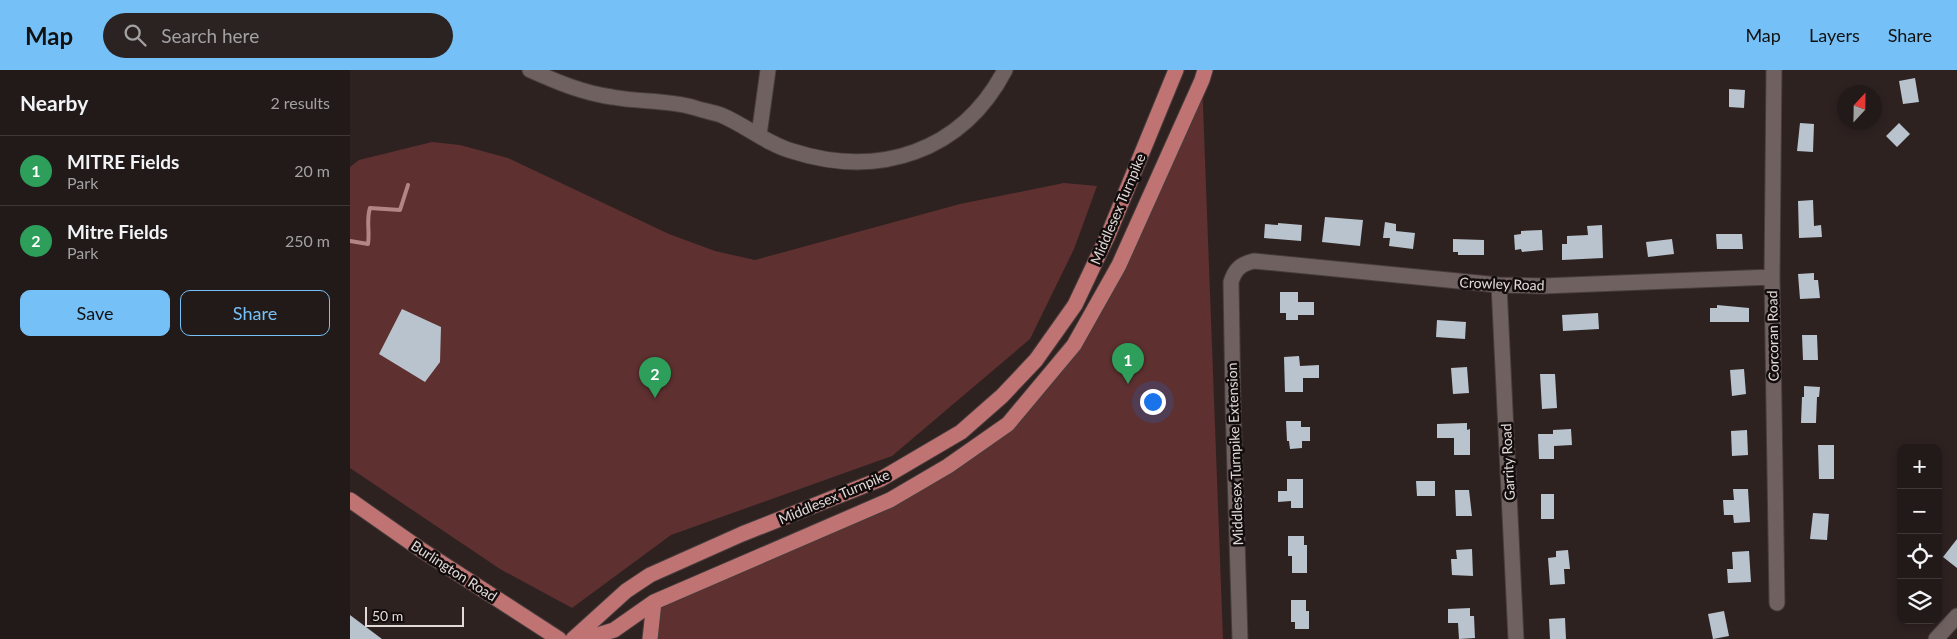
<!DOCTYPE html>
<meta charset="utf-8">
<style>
body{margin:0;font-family:Lato,sans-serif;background:#2a2322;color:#f1f3f6}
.controls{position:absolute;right:15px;bottom:15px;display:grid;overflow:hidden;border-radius:10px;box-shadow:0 2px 8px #0003}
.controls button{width:45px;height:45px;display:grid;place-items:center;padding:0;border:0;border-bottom:1px solid #3f3838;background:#221a19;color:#f1f3f6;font:25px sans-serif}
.compass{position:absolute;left:1487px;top:15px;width:45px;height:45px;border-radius:50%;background:#221a19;box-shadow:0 2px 8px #0003;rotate:22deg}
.scale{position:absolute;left:15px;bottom:12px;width:99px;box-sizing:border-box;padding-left:5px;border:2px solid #e2dad9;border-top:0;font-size:14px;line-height:18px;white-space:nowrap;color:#e2dad9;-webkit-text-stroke:4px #120d0c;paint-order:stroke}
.you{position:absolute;left:802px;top:331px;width:18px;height:18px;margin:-12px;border:4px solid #fff;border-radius:50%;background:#1a73e8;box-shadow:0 0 0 8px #1a73e833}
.badge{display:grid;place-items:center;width:32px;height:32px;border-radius:50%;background:#75c0f6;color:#fff;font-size:16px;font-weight:700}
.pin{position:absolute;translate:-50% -41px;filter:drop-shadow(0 1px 2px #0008)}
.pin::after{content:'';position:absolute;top:26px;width:18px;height:15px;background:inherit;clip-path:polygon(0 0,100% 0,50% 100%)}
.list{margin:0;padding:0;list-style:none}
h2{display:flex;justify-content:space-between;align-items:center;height:65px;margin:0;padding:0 20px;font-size:21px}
h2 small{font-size:16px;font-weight:400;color:#a2a1a2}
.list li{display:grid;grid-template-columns:32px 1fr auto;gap:15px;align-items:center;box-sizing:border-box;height:70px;padding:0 20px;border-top:1px solid #3f3838}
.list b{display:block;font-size:19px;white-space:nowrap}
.list p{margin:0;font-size:16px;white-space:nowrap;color:#a2a1a2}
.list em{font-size:16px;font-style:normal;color:#a2a1a2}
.actions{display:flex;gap:10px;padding:15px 20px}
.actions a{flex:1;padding:11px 0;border:1px solid #75c0f6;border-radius:10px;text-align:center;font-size:18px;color:#75c0f6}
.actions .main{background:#75c0f6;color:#111}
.icon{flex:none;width:28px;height:28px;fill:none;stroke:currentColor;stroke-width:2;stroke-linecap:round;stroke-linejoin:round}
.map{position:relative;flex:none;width:1607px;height:569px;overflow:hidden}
header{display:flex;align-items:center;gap:30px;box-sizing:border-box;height:70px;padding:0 25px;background:#75c0f6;color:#111}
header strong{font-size:24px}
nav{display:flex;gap:28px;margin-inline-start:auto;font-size:18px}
.search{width:350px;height:45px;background:#2a2322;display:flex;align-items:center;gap:12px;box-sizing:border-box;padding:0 18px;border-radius:28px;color:#a2a1a2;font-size:19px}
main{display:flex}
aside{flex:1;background:#221a19}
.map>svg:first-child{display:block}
.green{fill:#5e3030}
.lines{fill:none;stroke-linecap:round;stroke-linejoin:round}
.stream{stroke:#b38685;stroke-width:4}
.building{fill:#b8c3cd}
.minor-casing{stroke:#473d3c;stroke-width:17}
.major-casing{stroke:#473d3c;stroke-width:17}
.minor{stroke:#6f6160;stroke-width:15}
.major{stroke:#bf7473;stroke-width:15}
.labels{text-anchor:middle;stroke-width:5;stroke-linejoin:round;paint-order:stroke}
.street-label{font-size:14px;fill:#e2dad9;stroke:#120d0c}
</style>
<header>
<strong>Map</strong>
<div class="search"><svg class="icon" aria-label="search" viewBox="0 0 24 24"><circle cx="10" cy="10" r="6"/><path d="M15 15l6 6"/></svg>Search here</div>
<nav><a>Map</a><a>Layers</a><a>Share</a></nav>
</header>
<main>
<aside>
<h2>Nearby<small>2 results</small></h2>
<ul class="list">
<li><span class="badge" style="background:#2e9e5b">1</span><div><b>MITRE Fields</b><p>Park</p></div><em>20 m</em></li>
<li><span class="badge" style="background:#2e9e5b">2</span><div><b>Mitre Fields</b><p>Park</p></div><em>250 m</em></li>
</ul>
<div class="actions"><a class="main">Save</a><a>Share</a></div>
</aside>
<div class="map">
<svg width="1607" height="569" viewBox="0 0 1607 569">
<rect width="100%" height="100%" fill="#2e2221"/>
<path class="green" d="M852,10L873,569H300L304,532L540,430L658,354L724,275Z
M82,72L110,75L158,88L319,164L365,181L405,190L610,134L714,113L747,116L724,179L680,269L542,386L321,465L222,538L150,499L0,398V97L9,90Z"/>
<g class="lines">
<path class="stream" d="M0,171L18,174C20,161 16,150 20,138L50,140L58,115"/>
</g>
<path class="building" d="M1565,8L1569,32L1553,34L1549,11Z
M1379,19L1395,20L1394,38L1379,37Z
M1450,53L1464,54L1463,82L1447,81Z
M1549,53L1560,64L1547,77L1536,66Z
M1463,130L1464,156L1471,155L1472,167L1449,168L1448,131Z
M975,147L1013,150L1010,176L972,172Z
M1035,152L1046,154V161L1065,163L1063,179L1039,176L1040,168H1033Z
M928,153L952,155L951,171L914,168L915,154L928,155Z
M1252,155L1253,188L1212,190V174H1217V166L1238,165L1237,156Z
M1192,160L1193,180L1172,182L1171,179L1165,180L1164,165L1171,164V161Z
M1366,164H1392L1393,179H1367Z
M1103,169L1134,170V185H1108V182H1103Z
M1322,169L1324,184L1298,187L1296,172Z
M1464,203V210H1468L1470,228L1450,229L1448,204Z
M930,222H948V232H964V245H948V250H936V243H930Z
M1367,235L1399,238V252H1360V238H1367Z
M52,239L91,257L90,292L75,312L29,284Z
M1248,243L1249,259L1213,261L1212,245Z
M1087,250L1116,252L1115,269L1086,267Z
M1452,265H1467L1468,290H1453Z
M949,286L950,296L969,295V308H953V322H935L934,287Z
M1117,297L1119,323L1103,324L1101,298Z
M1394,299L1396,324L1382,326L1380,300Z
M1190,304H1205L1207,338L1192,339Z
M1454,316L1470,317L1469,327H1467L1466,353H1451L1452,327H1454Z
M936,351H951V357H960V371H952V378L940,379L939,371H937Z
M1117,353V360L1120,359V385H1104V368H1087V354Z
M1221,359L1222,375L1204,376V389H1189L1188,364H1203V360Z
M1397,360L1398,385L1382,386L1381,361Z
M1468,375H1484V409H1469Z
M937,409H953V438H941V431L928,432V421H937Z
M1066,411H1085V426H1067Z
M1383,419H1398L1400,452L1384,453L1383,445H1374L1373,430H1384Z
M1105,420H1119L1122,446H1106Z
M1191,424H1204V449H1191Z
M1463,443L1479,444L1477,470L1460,469Z
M938,466H954V475H957V503H942V486H938Z
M1607,469V498L1593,487Z
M1122,479L1123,506L1102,505L1101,489H1107L1106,480Z
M1218,480L1220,499H1214L1215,514L1200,515L1198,488L1206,487V481Z
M1399,481L1401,512L1378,513L1377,499H1383L1382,482Z
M941,530H956V541H959V559H945V552H941Z
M1120,538V546H1124L1125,568L1109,569L1108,553H1098V539Z
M1374,541L1379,566L1363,569L1358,544Z
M0,545L32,569H0Z
M1215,548L1216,569H1200L1199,549Z"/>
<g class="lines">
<g class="minor-casing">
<path id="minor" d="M180,0C207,12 233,23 262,27C288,32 317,30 342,37C351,40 362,42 371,45C395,55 417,74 442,81C529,109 612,82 655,0
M1424,0L1422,207L1427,533
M409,65L418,0
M1149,215L1166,569
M890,569L883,333L881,212C885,199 891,194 904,191L1149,215L1193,216L1422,207
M1586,569L1607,546"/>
</g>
<g class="major-casing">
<path id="major" d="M0,430L70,479L209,569
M223,569L276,521L300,505L392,464L531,409L611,362L652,326L686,290L725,235L759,163L826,0
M235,569L264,560L304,532L540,430L598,396L658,354L724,275L769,195L852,10L855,0
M300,569L304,532"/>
</g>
<use href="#minor" class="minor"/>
<use href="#major" class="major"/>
</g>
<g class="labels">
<g class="street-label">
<text transform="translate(768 139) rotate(-67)" y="5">Middlesex Turnpike</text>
<text transform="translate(1152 214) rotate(2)" y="5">Crowley Road</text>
<text transform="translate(1423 266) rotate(-91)" y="5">Corcoran Road</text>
<text transform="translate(885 384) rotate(-92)" y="5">Middlesex Turnpike Extension</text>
<text transform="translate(1158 392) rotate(-93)" y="5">Garrity Road</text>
<text transform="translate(484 427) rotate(-23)" y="5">Middlesex Turnpike</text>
<text transform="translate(104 501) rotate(33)" y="5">Burlington Road</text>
</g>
</g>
</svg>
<div class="controls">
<button>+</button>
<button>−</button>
<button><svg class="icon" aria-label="locate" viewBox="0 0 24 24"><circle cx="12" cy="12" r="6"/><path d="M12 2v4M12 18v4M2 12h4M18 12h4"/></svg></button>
<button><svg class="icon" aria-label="layers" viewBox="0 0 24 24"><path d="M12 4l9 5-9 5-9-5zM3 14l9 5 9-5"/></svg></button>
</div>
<svg class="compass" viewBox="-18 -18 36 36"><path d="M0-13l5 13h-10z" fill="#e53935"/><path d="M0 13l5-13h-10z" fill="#a2a1a2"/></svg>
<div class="scale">50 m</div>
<div class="you"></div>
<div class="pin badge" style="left:778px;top:314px;background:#2e9e5b">1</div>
<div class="pin badge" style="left:305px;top:328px;background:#2e9e5b">2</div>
</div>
</main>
